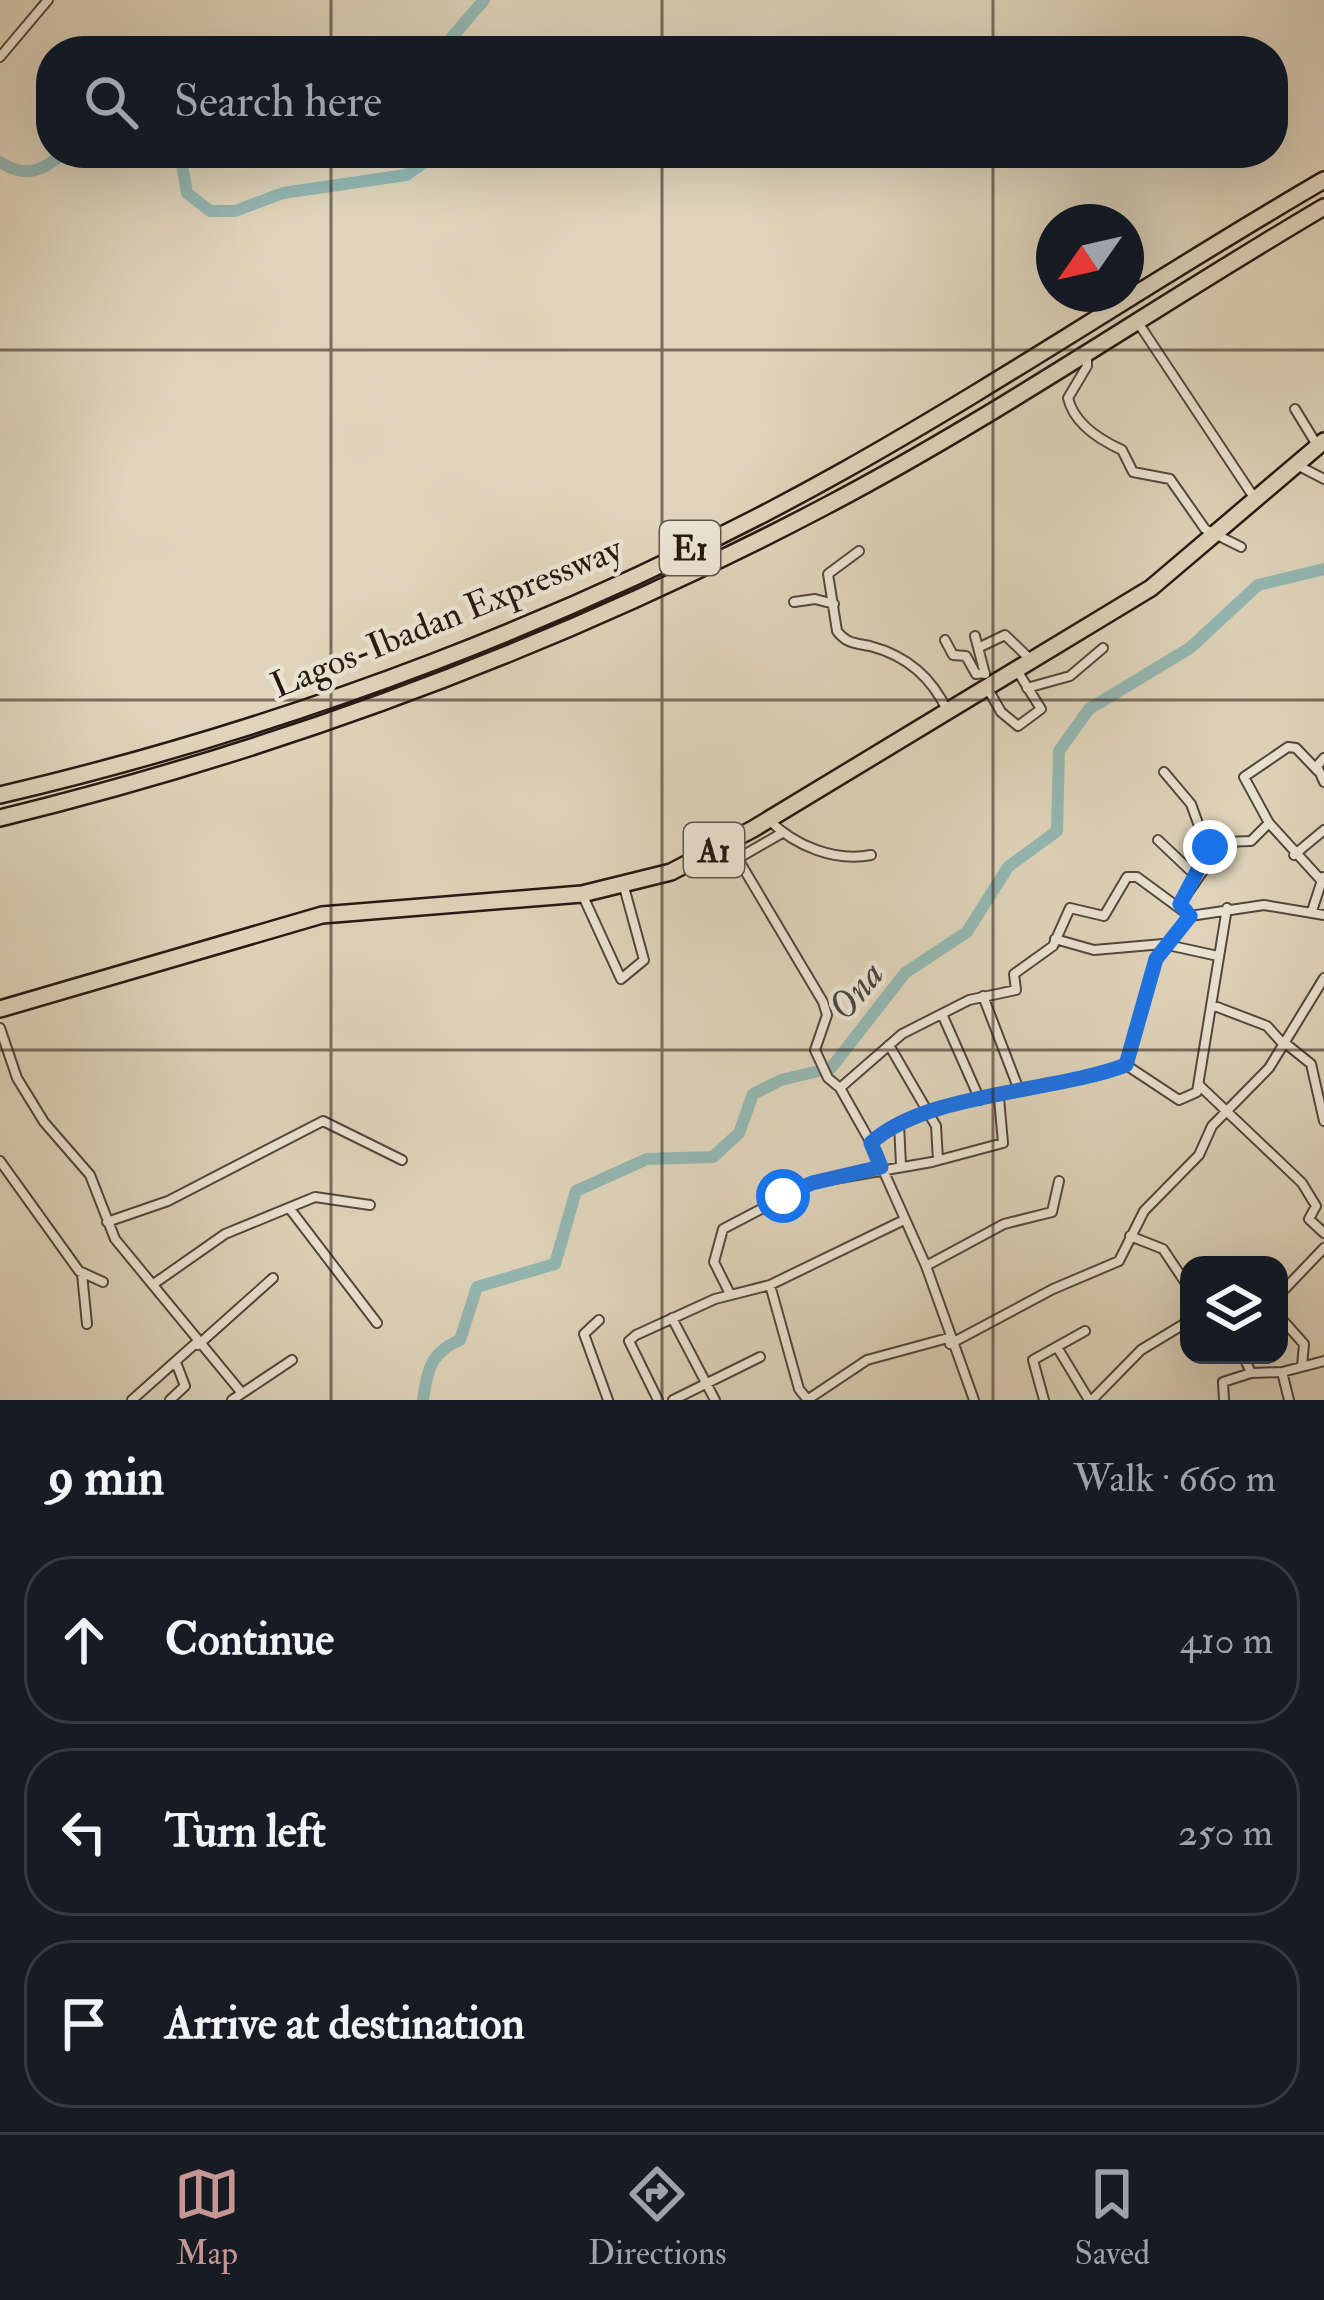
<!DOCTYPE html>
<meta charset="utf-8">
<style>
body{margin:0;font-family:"IM FELL Double Pica",serif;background:#242831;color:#f1f3f6}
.controls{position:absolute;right:36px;bottom:36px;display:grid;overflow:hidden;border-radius:24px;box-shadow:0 12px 48px #0002}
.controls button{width:108px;height:108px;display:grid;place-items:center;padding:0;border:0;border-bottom:3px solid #363941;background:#171b24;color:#f1f3f6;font:60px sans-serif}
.compass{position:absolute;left:1036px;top:204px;width:108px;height:108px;border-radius:50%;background:#171b24;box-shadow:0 12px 48px #0002;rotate:236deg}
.stop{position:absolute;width:36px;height:36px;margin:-27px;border:9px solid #1a73e8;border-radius:50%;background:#fff}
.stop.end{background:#1a73e8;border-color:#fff;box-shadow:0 3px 12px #0008}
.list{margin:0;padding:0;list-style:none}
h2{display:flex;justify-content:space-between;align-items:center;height:156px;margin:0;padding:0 48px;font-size:51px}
h2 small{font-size:39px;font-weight:400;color:#9ea1a6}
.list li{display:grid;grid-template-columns:78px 1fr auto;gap:36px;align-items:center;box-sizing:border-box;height:168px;margin:0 24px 24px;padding:0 24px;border:3px solid #363941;border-radius:48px}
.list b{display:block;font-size:45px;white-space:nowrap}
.list em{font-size:39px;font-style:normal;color:#9ea1a6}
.icon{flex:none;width:66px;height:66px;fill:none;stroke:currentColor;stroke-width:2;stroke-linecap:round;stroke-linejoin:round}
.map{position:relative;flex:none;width:1324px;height:1400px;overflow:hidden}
.search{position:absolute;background:#171b24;box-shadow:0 12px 48px #0002;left:36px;right:36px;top:36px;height:132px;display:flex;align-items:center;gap:30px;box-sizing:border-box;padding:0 42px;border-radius:48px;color:#9ea1a6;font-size:45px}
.sheet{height:732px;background:#171b24}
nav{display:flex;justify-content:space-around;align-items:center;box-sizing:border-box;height:168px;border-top:3px solid #363941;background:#171b24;font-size:33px;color:#9ea1a6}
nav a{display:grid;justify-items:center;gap:6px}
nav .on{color:#c59692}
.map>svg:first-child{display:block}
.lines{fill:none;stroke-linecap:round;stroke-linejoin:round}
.river{stroke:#94b8b3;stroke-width:12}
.street-casing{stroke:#54473d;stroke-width:12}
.highway-casing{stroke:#261813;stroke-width:20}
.street{stroke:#ebe4d3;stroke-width:8}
.highway{stroke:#e0d5bc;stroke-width:15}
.route{stroke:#1a73e8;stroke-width:15}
.grid{fill:none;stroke:#261813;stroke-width:3;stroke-opacity:0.55}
.labels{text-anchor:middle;stroke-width:9;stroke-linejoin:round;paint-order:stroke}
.shield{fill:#ebe4d3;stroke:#61554d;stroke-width:3}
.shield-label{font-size:33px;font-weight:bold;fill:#261813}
.street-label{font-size:36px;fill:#261813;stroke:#ebe4d3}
.water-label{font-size:39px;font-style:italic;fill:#474843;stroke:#ebe4d3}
</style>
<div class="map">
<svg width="1324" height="1400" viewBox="0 0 1324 1400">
<rect width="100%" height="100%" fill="#e0d5bc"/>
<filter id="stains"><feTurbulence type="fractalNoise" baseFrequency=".00167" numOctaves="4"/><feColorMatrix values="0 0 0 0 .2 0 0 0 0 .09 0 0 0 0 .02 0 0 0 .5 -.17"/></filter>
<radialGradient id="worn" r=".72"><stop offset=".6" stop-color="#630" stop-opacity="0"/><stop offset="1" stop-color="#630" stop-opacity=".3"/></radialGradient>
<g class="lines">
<path class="river" d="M440,51L484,0
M163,153L182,164L187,193L210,211H235L283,193L406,175L425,162L429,153
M0,162C25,178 42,172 63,153
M423,1400C427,1370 431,1352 460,1340L477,1287L555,1264L576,1191L647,1159L713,1157L739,1133L753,1094L781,1080L831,1068L905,973L967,932L1008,867L1057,831L1059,751L1089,709L1190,648L1258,585L1324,569"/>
<g class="street-casing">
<path id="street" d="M0,57L48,0
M1137,321L1255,499
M1087,352V366L1068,398C1074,424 1100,440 1122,450L1133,472L1170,479L1205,529L1241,547
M1295,409L1317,445
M1299,466L1324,479
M859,551L828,574L837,631C847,644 855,643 870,646C908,656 932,678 948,712
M794,602L815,599L834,604
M975,636L985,674
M945,640L953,655L966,656L976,674L985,673
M980,647L1005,635L1031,660
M1027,688L1070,676L1103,648
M988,689L1001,712L1018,726L1041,709L1018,672
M1324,758L1317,766L1324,782
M1318,771L1296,748L1288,747L1244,777L1269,823L1320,879
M1164,772L1191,804L1209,854
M769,820C795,846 835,862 871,855
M1158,840L1195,875
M729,844L823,1002L827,1015L815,1050L828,1078L840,1088L902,1034L969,1000L1016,990L1014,974L1053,946L1070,908L1104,916L1127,877H1137L1190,916
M1294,855L1324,830
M737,859L782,833
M582,894L621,979L644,960L624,887
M1180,904L1223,842L1251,841L1269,823
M1312,911L1323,877
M1055,939L1094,950L1163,944L1218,956
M983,996L1019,1090
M1212,1005L1267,1026L1284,1045
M942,1014L980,1100
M0,1028L17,1078L44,1122L90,1175L115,1239L241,1392
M1285,1043L1311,1064L1324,1121
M889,1045L936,1126L938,1160
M1126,1065L1179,1100L1197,1092L1227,908
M1199,1085L1302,1183L1316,1206L1309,1219L1324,1233
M840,1088L871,1143
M899,1124L901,1165
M0,1161L79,1271L103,1282
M290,1209L377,1323
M107,1222L168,1201L323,1121L402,1160
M1130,1236L1163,1249L1189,1288
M926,1266L1004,1224L1052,1212L1059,1181
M82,1274L87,1324
M155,1283L225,1234L315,1197L370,1205
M770,1285L799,1389L807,1399
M730,1294L714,1262L723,1229L811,1183L932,1162L1003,1143L999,1098
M1279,1295L1324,1248
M1279,1316L1304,1344L1302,1366
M672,1318L715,1400
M599,1320L584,1334L608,1400
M950,1344L1053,1289L1119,1261L1144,1211L1199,1155L1212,1126L1269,1068L1324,978
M198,1345L273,1278
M1057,1347L1089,1400
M1282,1372L1289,1400
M1251,1373L1282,1372L1324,1361
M132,1400L196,1343
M170,1400L185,1386L177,1365
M232,1400L292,1360
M658,1400L629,1341L636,1335L715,1299L770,1285L904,1220
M673,1400L760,1357
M807,1400L867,1360L948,1338
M974,1400L926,1266L871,1143C925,1093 1055,1092 1126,1065L1156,959L1190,916L1264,905L1324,915
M1044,1400L1033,1360L1085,1331
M1092,1400L1141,1350L1189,1321
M1224,1400L1223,1382L1251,1373L1243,1355"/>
</g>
<g class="highway-casing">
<path id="highway" d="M0,795C291,727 582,617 843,471C1007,379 1162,274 1324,180
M0,818C286,748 563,644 824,507C996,417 1157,305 1324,207
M0,1009L322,915L582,894L671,872L753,829L1151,588L1324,441"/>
</g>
<use href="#street" class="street"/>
<use href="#highway" class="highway"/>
</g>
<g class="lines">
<path class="route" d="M783,1196L812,1183L881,1167L871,1143C924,1093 1055,1092 1126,1065L1156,959L1190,916L1180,904L1210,847"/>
</g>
<path class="grid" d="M331,0V51M662,0V51M993,0V51M331,153V1400M662,153V1400M993,153V1400M0,350H1324M0,700H1324M0,1050H1324"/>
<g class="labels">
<g class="shield">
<rect x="660" y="521" width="60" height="54" rx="9"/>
<rect x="684" y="823" width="60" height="54" rx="9"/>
</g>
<g class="shield-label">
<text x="690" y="560">E1</text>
<text x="714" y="862">A1</text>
</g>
<g class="street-label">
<text transform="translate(446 616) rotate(-22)" y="13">Lagos-Ibadan Expressway</text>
</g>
<g class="water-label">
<text transform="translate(855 990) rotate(-51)" y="14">Ona</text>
</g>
</g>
<rect width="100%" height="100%" filter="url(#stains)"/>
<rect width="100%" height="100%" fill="url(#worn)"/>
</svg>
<div class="controls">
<button><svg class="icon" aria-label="layers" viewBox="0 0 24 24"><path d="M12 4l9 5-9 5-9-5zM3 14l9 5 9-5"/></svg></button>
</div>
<svg class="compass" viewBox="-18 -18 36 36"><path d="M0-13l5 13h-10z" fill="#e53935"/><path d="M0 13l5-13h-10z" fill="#9ea1a6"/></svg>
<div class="stop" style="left:783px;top:1196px"></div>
<div class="stop end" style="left:1210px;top:847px"></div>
<div class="search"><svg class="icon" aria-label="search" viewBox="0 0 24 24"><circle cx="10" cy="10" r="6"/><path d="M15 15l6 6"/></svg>Search here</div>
</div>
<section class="sheet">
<h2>9 min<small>Walk · 660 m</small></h2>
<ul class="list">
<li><svg class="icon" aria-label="ahead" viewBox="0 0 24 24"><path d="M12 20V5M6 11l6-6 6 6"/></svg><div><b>Continue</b></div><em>410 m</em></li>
<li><svg class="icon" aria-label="left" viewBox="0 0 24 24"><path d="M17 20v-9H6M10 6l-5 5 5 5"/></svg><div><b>Turn left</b></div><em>250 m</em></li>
<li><svg class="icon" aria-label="arrive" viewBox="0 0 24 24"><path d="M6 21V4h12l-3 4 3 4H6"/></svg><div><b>Arrive at destination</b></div></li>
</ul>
</section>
<nav>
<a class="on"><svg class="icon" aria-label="map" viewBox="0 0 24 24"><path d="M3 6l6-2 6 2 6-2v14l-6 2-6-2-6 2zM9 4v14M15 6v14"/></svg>Map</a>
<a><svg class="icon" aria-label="directions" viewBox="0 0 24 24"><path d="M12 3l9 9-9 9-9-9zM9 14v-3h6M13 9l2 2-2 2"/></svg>Directions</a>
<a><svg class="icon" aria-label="saved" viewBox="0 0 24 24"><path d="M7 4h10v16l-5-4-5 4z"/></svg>Saved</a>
</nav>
